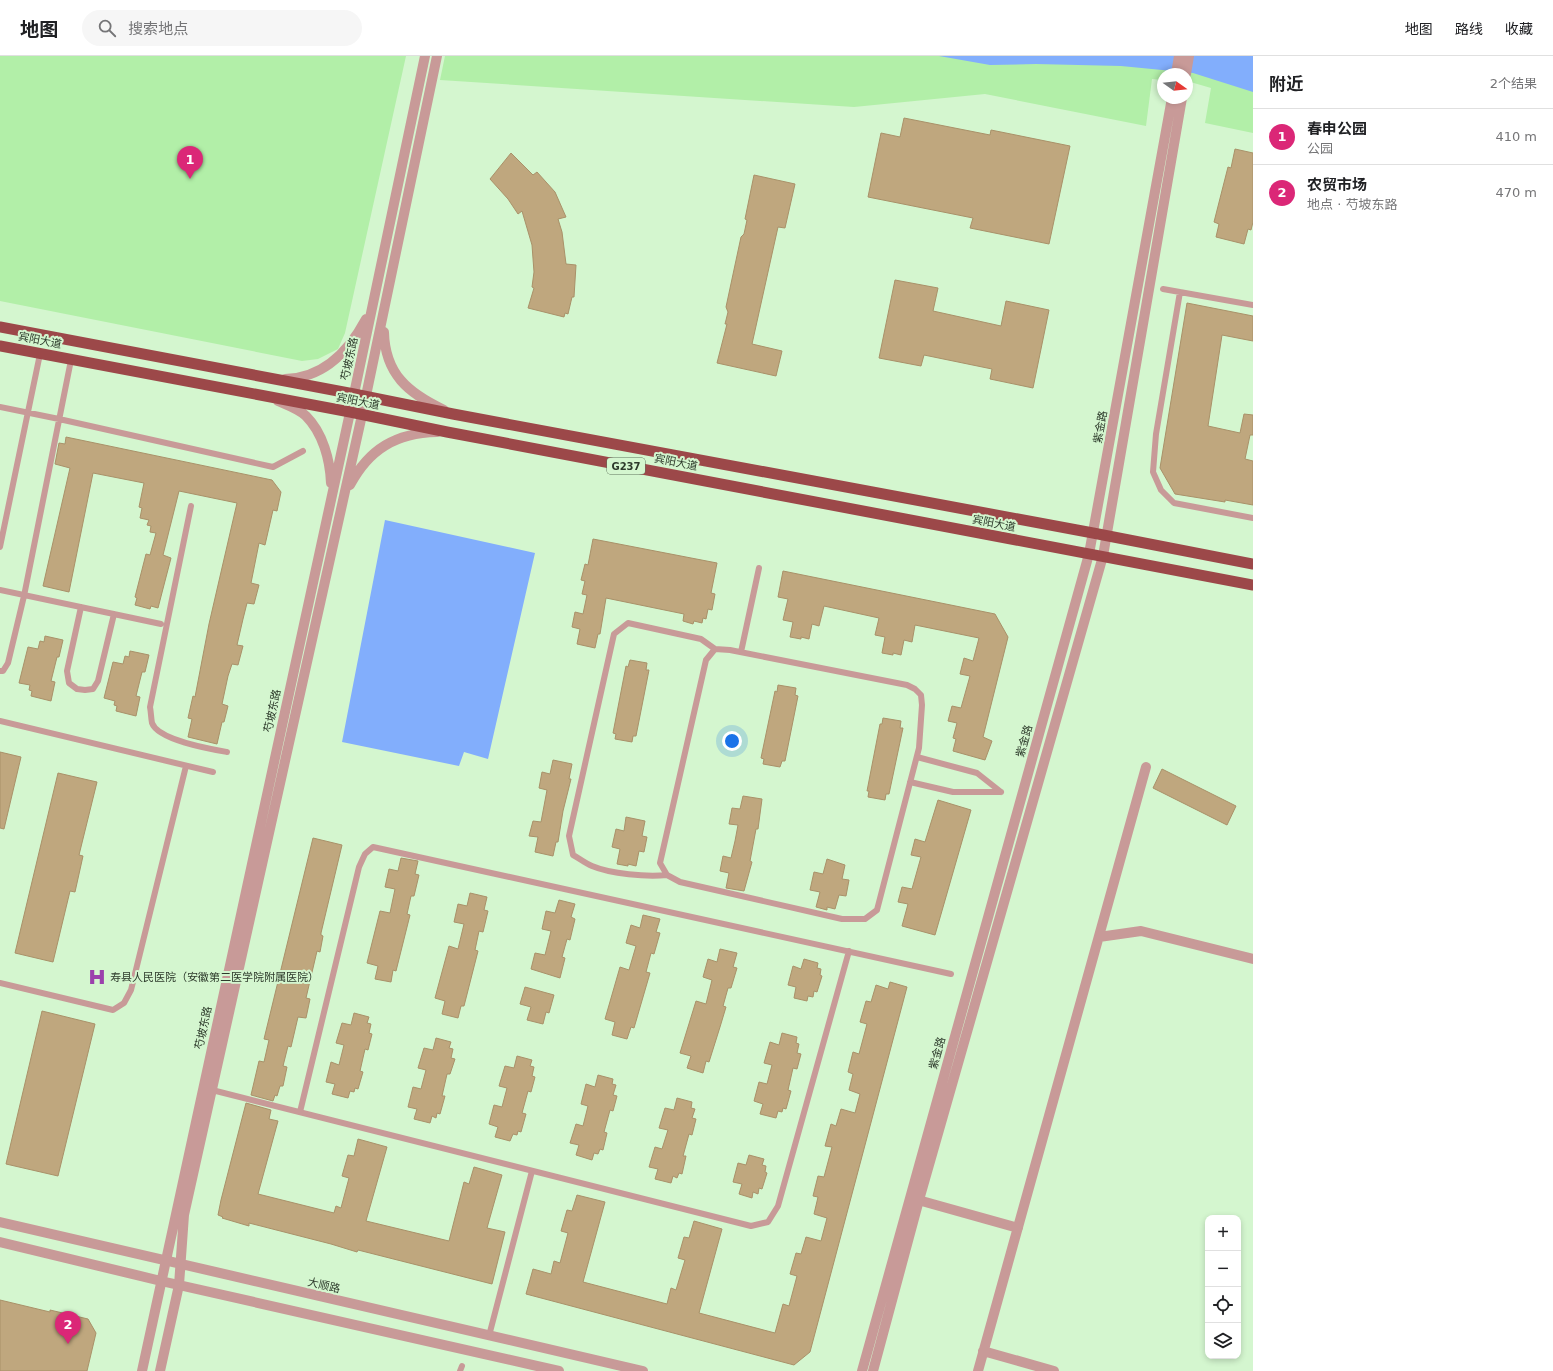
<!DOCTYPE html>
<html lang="zh">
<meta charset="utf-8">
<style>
body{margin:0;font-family:"DejaVu Sans","Noto Sans SC",sans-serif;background:#f6f6f6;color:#202124}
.controls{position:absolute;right:12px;bottom:12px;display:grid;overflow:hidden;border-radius:8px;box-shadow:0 2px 6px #0003}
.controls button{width:36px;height:36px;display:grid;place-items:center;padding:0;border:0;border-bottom:1px solid #e0e0e0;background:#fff;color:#202124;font:20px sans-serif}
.compass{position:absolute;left:1157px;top:12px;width:36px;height:36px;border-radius:50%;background:#fff;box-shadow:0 2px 6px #0003;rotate:105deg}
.you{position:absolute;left:732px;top:685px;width:14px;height:14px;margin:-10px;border:3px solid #fff;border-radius:50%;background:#1a73e8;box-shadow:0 0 0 6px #1a73e833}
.badge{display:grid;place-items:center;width:26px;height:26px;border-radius:50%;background:#db2777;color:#fff;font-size:13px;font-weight:700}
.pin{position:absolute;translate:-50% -33px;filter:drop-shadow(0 1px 2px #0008)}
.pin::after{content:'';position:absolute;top:21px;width:14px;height:12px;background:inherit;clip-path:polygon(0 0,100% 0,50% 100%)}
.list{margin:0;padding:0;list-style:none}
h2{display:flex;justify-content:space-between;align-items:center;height:52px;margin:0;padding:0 16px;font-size:17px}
h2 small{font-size:13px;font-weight:400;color:#757577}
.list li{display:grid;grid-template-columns:26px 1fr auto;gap:12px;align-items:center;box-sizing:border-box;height:56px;padding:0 16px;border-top:1px solid #e0e0e0}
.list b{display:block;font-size:15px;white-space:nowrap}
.list p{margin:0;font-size:13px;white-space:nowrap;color:#757577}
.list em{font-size:13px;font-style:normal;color:#757577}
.icon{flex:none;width:22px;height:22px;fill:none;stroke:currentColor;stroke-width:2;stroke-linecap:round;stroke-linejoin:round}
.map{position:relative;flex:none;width:1253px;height:1315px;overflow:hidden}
header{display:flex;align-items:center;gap:24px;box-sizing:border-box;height:56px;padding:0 20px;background:#fff;border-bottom:1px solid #e0e0e0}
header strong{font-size:19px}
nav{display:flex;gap:22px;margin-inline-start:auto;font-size:14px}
.search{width:280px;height:36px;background:#f6f6f6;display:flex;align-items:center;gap:10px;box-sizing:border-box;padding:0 14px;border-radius:22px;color:#757577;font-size:15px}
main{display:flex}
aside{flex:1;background:#fff}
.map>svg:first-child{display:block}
.green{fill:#b2efa8}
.water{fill:#82aefc}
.building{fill:#bfa77e;stroke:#a99169}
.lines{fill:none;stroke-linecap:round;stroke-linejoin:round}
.service{stroke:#c89a98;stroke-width:6}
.minor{stroke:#c89a98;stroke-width:10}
.tertiary{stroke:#c89a98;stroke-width:10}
.trunk{stroke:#9c4849;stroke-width:11}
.labels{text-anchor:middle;stroke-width:4;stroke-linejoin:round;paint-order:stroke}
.shield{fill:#d4f6cf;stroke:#5f725c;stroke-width:1}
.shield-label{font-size:10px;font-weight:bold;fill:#2d3a2b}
.street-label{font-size:11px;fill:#2d3a2b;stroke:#d4f6cf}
.poi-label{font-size:11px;fill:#2d3a2b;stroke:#d4f6cf;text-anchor:start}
</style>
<header>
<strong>地图</strong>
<div class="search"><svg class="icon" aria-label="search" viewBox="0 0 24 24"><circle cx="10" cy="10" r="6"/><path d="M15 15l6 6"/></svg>搜索地点</div>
<nav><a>地图</a><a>路线</a><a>收藏</a></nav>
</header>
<main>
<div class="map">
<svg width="1253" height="1315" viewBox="0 0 1253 1315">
<rect width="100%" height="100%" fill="#d4f6cf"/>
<path class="green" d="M0,0H406L345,277L338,293L318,303L302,305L0,245Z
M445,0H1253V77L1205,67L1211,32L1187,25V18H1163V24L1152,23L1146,70L985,38L854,51L440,24Z"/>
<path class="water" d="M939,0H1253V36L1193,17L1121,10L1036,8L990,9Z
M385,464L535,497L488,703L464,696L459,710L342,686Z"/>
<path class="building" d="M904,62L990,79L991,74L1070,90L1049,188L970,172L973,162L868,141L881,77L900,81Z
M1235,93L1253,97V166L1251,174L1248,173L1244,188L1216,181L1219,168L1214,166L1228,111L1231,112Z
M511,97L533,119L537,116L555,136L566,161L558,163L562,176L566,208L576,209L574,241H572L568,258L565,257L564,261L528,252L534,232L532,231L534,216L532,189L522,155L518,158L508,143L490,123Z
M754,119L795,128L785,172L778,171L752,288L782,295L776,320L717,307L727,268H725L728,256L726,251L741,181L744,178L747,164L745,163Z
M895,224L938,232L933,255L1001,270L1006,245L1049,254L1033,332L990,323L992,313L924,299L921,310L879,302Z
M1187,247L1253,260V285L1222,279L1208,370L1240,377L1244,358L1253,359V379H1250L1245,403L1253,405V449L1225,444V446L1175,438L1160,412Z
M66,381L272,424L281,436L277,455L273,454L265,489L259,487L251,527L259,529L254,548L247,547L243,563L237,589L243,590L238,609L232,608L228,620L222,648L228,650L224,666H222L217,688L188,681L192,663L188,662L193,640L195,641L209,568L237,447L179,435L163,499L171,502L165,525L158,552L151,550L150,553L135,549L137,542L135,541L146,498L150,499L156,477L150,476L151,470L147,469L149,464L140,462L142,452L139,451L144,427L93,417L69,536L43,530L70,412L55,408L59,387L65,388Z
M593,483L717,507L711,537L715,538L712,554L708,553L706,563L703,562L702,567L694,565L693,568L683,565L684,558L606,542L600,578H598L595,592L577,588L580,573L572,571L575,556L583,558L587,539L582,538L585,525L581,524L585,508L588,509Z
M783,515L995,558L1008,581L983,681L992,685L985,704L953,695L956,683L953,682L957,667L948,665L952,650L961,652L970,620L960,618L964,602L973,605L979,582L915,569L912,586L904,584L901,599L893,597V599L882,597L885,581L875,579L879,562L824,550L819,570L812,568L809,583L801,581V583L790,581L793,566L783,564L788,543L778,541Z
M45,580L63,584L59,601H57L51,625L55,626L51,645L31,640L32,635L29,634L30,629L19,627L28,591L38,593L40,585L44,586Z
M130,595L149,599L145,616H142L136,640L140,641L136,660L116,655L117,650L114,649L115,645L104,642L113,606L123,608L125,600L129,601Z
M630,604L647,607L646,614H649L636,680H633L632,686L615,683L616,678L613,677L626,610L628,611Z
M778,629L796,632L795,639L798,640L785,705H782L780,711L763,708L764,703L761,702L775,635L777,636Z
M883,662L901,665L900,672H903L889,738H886L885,744L868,741L869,735H867L880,668H882Z
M0,696L21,701L4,773L0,772Z
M553,704L572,708L569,723H571L563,755L558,786H556L553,800L535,796L538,781L529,780L533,765L541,766L547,734L539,732L542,716L550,718Z
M1162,713L1236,750L1227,769L1153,732Z
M58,717L97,726L79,799L83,800L75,836L70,835L53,906L15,897Z
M743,740L762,743L758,773H756L750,805L752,806L744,835L726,832L729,817L720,815L723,800L731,802L735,785L738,769L729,768L732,752L740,753Z
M938,744L971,754L935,879L902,870L908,848L898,846L902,831L912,833L921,801L911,799L915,783L925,786Z
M626,761L645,765L642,780L647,781L644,796L639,795L636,810L628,808V810L617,808L620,793L612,791L616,773L624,775Z
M313,782L342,789L321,877V879L323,880L320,896L317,895L306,942L310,943L306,962L298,961L291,991L288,990L283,1010L287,1011L283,1030H280L277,1040L275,1039L273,1045L251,1039L259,1005L264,1006L269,984L264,983Z
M401,802L418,805L415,818L419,819L414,840H411L407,858L410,859L396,915L393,914L391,926L375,923L378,910L367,907L380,855L390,857L395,833L385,831L389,813L398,815Z
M827,803L845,809L842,823L849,824L846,840L839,839L835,853L827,851V854L816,851L820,836L810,834L814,816L823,818Z
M470,837L487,841L484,854L488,855L483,876L479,875L475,894L478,895L464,950H461L458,962L442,958L445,945L435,942L449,890L458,893L464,868L454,866L458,848L467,850Z
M559,844L575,848L571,861L575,863L570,884L567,883L562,901L565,902L560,922L531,913L535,897L545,899L551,875L542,873L546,855L555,857Z
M643,859L660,863L656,876L660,877L654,898L651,897L646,916L650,917L634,972L631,971L627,983L612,979L615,966L605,963L620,911L629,914L636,890L626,887L631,869L640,872Z
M720,893L737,897L733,911L737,912L731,932H728L723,950L726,951L720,971L709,1006L706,1005L703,1017L687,1012L691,1000L680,997L696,945L706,948L712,924L703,921L708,903L717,906Z
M804,903L818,907L817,912L821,913L820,919L822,920L817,936L814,935L813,941L808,940L807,945L794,942L796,931L788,929L793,910L801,913Z
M890,926L907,931L810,1296L794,1309L526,1238L533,1213L551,1218L554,1205L560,1207L568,1177L561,1175L567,1154L572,1155L577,1139L605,1146L583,1226L667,1248L671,1232L676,1234L685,1204L678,1202L684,1181L689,1182L694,1165L722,1173L699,1257L775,1277L783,1248L789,1250L797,1220L790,1218L796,1197L801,1198L806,1181L821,1185L827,1162L814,1158L818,1141L813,1140L818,1120L824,1121L832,1091L825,1090L831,1068L836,1070L841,1053L855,1057L860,1038L849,1034L853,1018L848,1016L853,996L859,998L867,968L860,966L866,945L871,946L876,929L888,933Z
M525,931L554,939L549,957L546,956L543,968L527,964L531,951L520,948Z
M42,955L95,968L58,1120L6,1108Z
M354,957L369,961L367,967L371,968L369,977L372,978L368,994L365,993L360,1015L363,1016L358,1033L355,1032L354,1036L350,1035L348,1042L332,1038L335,1028L326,1026L331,1006L339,1009L344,989L336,987L342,967L351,969Z
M782,977L797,981L796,987L799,988L797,997L801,998L797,1013L793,1012L788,1034L791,1035L786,1053L783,1052L782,1056L778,1055L776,1062L760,1058L763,1048L754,1045L759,1026L767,1028L772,1009L764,1007L770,986L779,989Z
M436,982L451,986L449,992L453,993L451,1002L455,1003L450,1018H447L442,1040H445L440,1058L437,1057L436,1062L432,1060L430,1067L414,1063L417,1053L408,1051L413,1031L421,1033L426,1014L418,1012L424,992L433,994Z
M517,1000L532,1004L530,1010L534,1011L532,1020L535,1021L531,1036L528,1035L522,1057L526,1058L521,1076L518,1075L517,1079L513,1078L510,1085L495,1081L498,1071L489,1068L494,1049L502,1051L507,1032L499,1030L505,1010L514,1012Z
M598,1019L613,1023L612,1028L616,1029L613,1039L617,1040L613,1055L610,1054L604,1076L607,1077L603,1094L600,1093L598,1098L594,1097L592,1104L576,1099L579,1089L570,1087L576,1068L583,1070L588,1050L581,1048L586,1028L595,1031Z
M677,1042L692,1046L691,1052L695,1053L692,1062L696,1063L692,1079L689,1078L683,1100H686L682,1118L679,1117L677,1122L673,1120L671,1127L655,1123L658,1113L649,1111L655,1091L662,1093L668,1074L659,1072L665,1052L674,1054Z
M246,1047L271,1054L269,1063L278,1065L258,1138L334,1157L336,1150L341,1152L349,1122L342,1120L348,1099L354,1100L358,1083L387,1091L366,1165L449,1185L464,1126L469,1128L474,1111L502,1119L487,1172L505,1176L492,1228L358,1194L357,1196L331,1188L249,1167V1170L222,1162L223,1161L218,1159L221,1144Z
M749,1099L764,1103L762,1109L766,1110L765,1116L767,1117L762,1133L759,1132L758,1138L753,1136L752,1142L739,1138L742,1128L733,1126L738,1107L746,1109Z
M0,1244L50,1256V1254L88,1263L96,1277L87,1315H0Z"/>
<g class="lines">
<path class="service" d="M1163,233L1253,249
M1180,236L1156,378L1153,416L1161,434L1174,447L1253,462
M0,351L59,363L273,411L303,395
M191,450L150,651C151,656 151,662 152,667C158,684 210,693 227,696
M0,491L40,298
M0,534L161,568
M81,551L67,615L69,627L77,633L85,634L93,633L98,625L114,558
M715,593L730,594L907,629L915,633L921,639L922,649L919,692L877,854L865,863H842L680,826L667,819L660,807L706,604Z
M741,596L759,512
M0,615H3L8,607L24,540L71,304
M0,665L213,716
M917,701L977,717L1001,736
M910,726L953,736H1001
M667,819C646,821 611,818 592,810C585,807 579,802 573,799L569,780L614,578L628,567L701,583L715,593
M0,927L113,954L124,947L131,934L186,710
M212,1034L751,1170L768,1166L778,1150L849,895
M300,1056L359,811L365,798L373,791L951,918
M490,1276L532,1115
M460,1315L462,1310"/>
<path class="minor" d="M1099,881L1141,875L1253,903
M911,1142L1018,1172
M983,1295L1054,1315
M978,1315L1146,711"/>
<path class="tertiary" d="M1176,18L1179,0
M1186,18L1189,0
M384,276C385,318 408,337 444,354
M285,323C323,322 349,295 366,263
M278,345C287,349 299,353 306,360C323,377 330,404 331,427
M350,429C369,393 396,377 437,376
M0,1166L643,1315
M0,1186L161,1225L559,1315
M142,1315L354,338L425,0
M160,1315L179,1229L184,1159L362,359L437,0
M862,1315L1089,498L1172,42
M873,1315L919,1144L1103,500L1182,42"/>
<path class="trunk" d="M0,271L354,338L453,358L1093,477L1253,508
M0,290L350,356L447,376L1253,529"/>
</g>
<defs>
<g id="hospital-bare" transform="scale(1.38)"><path d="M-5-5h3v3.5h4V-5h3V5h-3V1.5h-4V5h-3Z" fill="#9b41ac" stroke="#d4f6cf" stroke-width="2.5" paint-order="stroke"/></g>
</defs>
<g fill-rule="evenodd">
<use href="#hospital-bare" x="97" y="921"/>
</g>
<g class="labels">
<rect class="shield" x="607" y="402" width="38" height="16" rx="3"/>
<g class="shield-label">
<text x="626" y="414">G237</text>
</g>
<g class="street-label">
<text transform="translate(40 284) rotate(11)" y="4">宾阳大道</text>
<text transform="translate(349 303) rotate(-78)" y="4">芍坡东路</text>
<text transform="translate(358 345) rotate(11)" y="4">宾阳大道</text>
<text transform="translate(1100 371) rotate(-80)" y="4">紫金路</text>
<text transform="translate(676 406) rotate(11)" y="4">宾阳大道</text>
<text transform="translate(994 467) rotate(11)" y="4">宾阳大道</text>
<text transform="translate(272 655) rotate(-78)" y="4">芍坡东路</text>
<text transform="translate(1024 685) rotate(-74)" y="4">紫金路</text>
<text transform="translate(203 972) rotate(-78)" y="4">芍坡东路</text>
<text transform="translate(937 997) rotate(-74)" y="4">紫金路</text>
<text transform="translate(324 1229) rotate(13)" y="4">大顺路</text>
</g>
<g class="poi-label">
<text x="110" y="925">寿县人民医院（安徽第二医学院附属医院）</text>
</g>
</g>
</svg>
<div class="controls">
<button>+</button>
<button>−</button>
<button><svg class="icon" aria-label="locate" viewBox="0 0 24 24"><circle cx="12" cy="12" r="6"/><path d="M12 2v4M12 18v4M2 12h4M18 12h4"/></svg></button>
<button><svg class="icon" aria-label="layers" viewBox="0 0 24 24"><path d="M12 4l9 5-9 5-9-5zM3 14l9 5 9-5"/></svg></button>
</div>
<svg class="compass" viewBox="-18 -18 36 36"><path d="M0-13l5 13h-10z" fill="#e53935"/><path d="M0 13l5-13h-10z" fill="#757577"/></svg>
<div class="you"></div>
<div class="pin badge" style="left:190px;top:123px">1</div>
<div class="pin badge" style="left:68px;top:1288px">2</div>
</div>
<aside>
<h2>附近<small>2个结果</small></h2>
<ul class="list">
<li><span class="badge">1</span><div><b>春申公园</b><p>公园</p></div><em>410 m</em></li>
<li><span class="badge">2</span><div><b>农贸市场</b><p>地点 · 芍坡东路</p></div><em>470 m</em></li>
</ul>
</aside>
</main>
